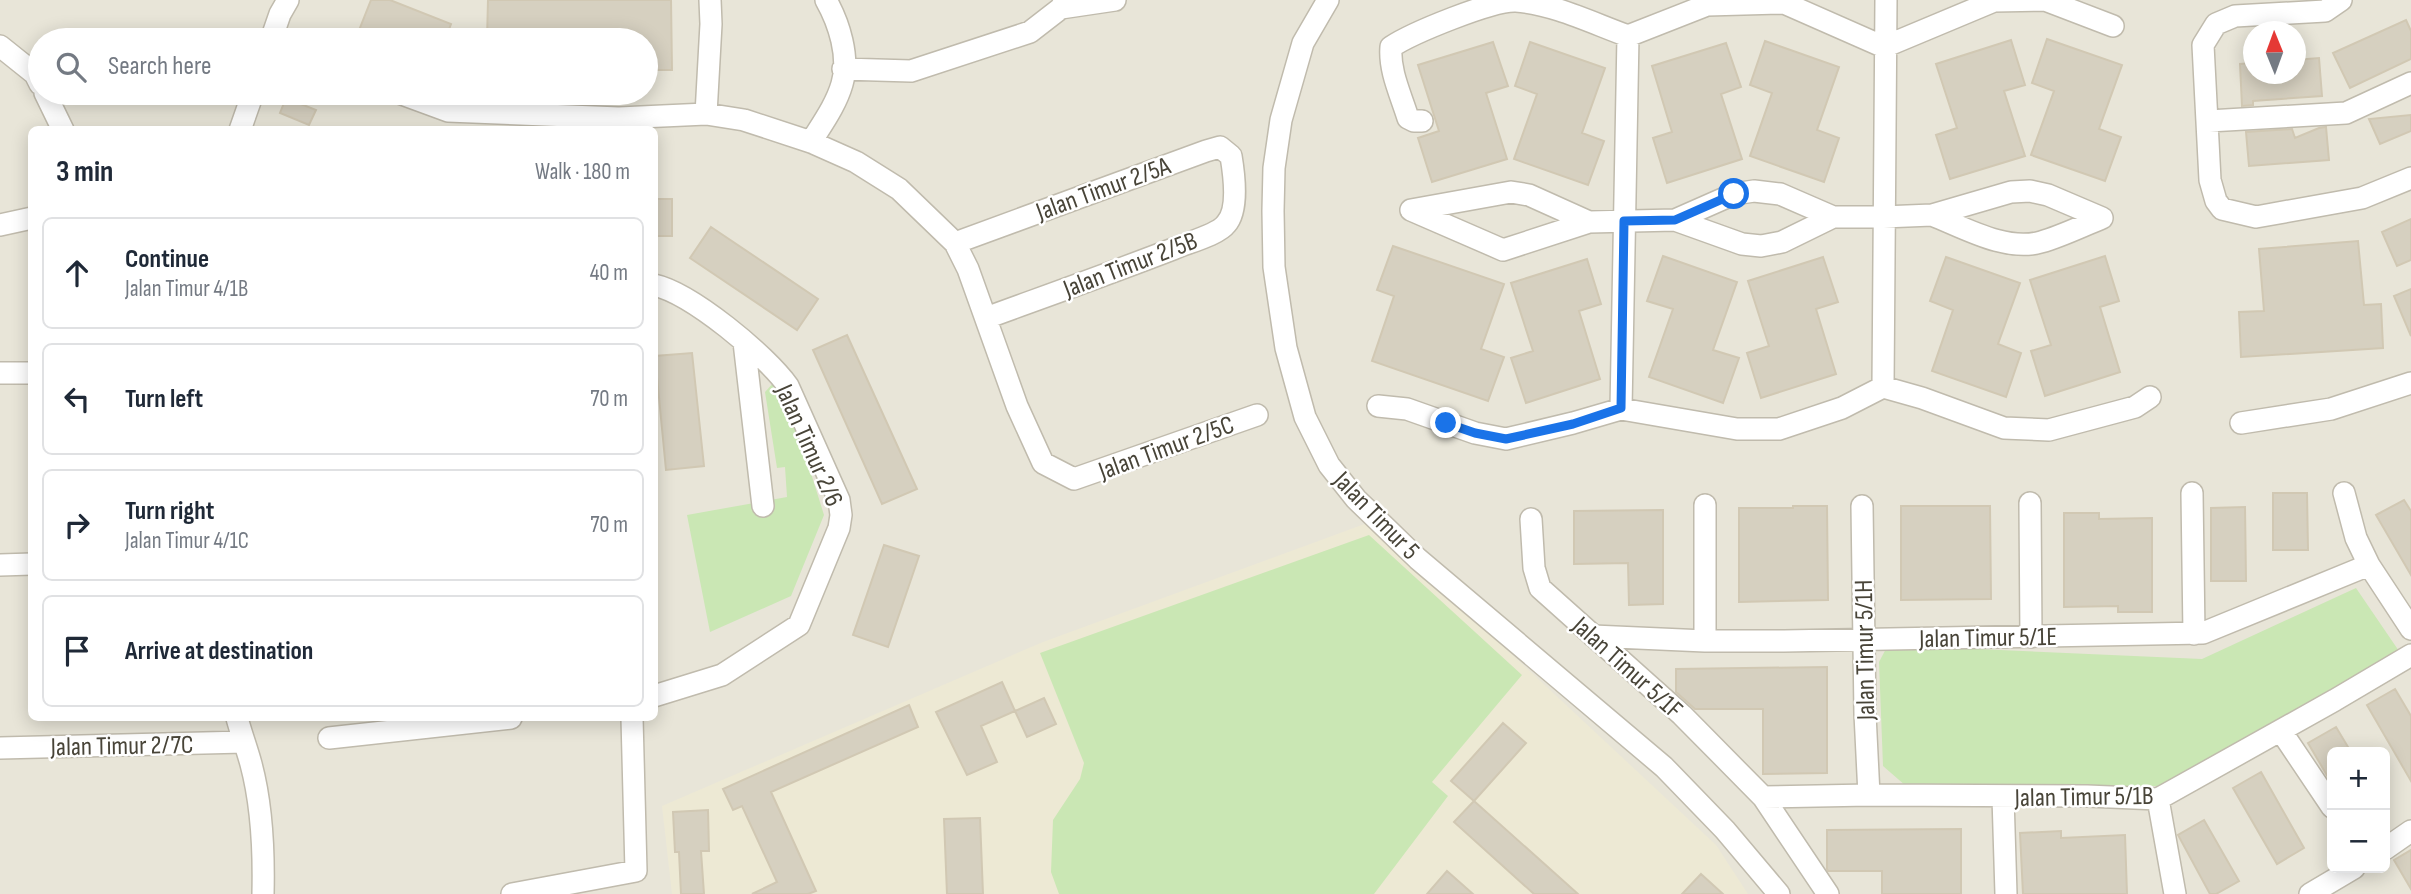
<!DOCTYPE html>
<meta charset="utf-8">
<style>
body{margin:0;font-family:"Sofia Sans Condensed",sans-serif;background:#f2f2f3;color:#1f2937}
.controls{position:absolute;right:21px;bottom:21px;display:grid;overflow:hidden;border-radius:10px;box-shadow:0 4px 18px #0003}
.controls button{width:63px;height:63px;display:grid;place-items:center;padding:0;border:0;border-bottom:2px solid #e0e1e3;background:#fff;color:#1f2937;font:35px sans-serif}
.compass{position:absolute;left:2243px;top:21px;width:63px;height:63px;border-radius:50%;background:#fff;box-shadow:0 4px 18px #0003;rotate:359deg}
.stop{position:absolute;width:21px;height:21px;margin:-16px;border:5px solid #1a73e8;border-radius:50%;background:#fff}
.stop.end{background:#1a73e8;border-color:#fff;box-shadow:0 2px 7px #0008}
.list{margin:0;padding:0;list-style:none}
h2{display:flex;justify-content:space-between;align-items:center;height:91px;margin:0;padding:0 28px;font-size:30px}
h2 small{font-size:23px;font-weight:400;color:#747a83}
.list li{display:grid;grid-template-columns:46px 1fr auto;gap:21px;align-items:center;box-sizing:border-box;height:112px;margin:0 14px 14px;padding:0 14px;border:2px solid #e0e1e3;border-radius:10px}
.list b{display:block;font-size:26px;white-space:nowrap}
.list p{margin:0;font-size:23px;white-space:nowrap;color:#747a83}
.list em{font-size:23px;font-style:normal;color:#747a83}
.icon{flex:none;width:38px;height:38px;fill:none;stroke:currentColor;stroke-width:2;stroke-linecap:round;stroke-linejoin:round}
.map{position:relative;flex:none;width:2411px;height:894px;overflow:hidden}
.search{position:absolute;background:#fff;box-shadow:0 4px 18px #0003;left:28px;top:28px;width:630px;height:77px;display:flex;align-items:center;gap:18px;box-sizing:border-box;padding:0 24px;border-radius:38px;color:#747a83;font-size:26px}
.panel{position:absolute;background:#fff;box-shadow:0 4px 18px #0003;left:28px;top:126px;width:630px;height:595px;border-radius:10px}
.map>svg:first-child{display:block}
.residential{fill:#e8e5d8;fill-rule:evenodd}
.education{fill:#ede9d4}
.green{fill:#cae7b4}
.building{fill:#d6d0c0;stroke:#d1c8b3;stroke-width:2}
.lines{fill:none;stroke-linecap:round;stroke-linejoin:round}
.minor-casing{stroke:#c0bbad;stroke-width:24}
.minor{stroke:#fff;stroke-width:21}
.route{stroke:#1a73e8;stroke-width:9}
.labels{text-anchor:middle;stroke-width:5;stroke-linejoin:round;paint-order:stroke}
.street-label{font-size:26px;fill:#484438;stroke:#fff}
</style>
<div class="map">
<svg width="2411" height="894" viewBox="0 0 2411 894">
<rect width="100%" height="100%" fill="#f4f3ea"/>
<path class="residential" d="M0,0H2411V894H0ZM2254,32H2296V74H2254ZM40,40H646V93H40ZM32,130H654V718H32ZM2332,752H2385V868H2332Z"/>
<path class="education" d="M1370,522L1716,845L1748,894H672L662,806L1043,642Z"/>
<path class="green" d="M775,381L785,390L824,515L791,596L710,632L687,515L787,497L785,467L777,468L765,392Z
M1369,535L1522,675L1432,782L1448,796L1374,894H1059L1051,872L1053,820L1080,779L1084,763L1040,653Z
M2356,588L2401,654L2171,786H1906L1883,766L1879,662L1888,645L2202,659Z"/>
<path class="building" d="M371,0H390L451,24L445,40H376L358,33Z
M488,0H671L672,70H646V40H487Z
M2406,20L2411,31V59L2350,88L2333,53Z
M2047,39L2122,65L2099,129L2121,137L2105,181L2031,155L2054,91L2032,83Z
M2011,40L2025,85L2004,91L2025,156L1950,179L1936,135L1957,128L1936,64Z
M1765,41L1839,67L1817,130L1839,138L1824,182L1750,156L1772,93L1750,85Z
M1493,42L1508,86L1486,93L1507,159L1432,182L1418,138L1439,131L1418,65Z
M1530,42L1605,68L1582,133L1604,141L1588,185L1514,159L1537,94L1515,86Z
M1726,43L1741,87L1721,94L1742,159L1667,183L1653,138L1672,132L1652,66Z
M2319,58L2322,96L2253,101V105L2242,106L2240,64L2253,63V74H2295V60Z
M286,98L316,110L309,125L280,113Z
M2411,115V131L2380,144L2369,119Z
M2326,127L2329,160L2249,166L2246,132L2292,129L2295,138L2319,128Z
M654,199H672V236H654Z
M2411,219V260L2397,266L2382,232Z
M711,227L818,299L797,330L690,258Z
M2358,241L2364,305L2381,304L2383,348L2241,357L2239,312L2264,311L2259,249Z
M1393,246L1504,284L1481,349L1504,357L1488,401L1372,361L1394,296L1377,290Z
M1663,256L1737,282L1713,350L1739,358L1723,403L1649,377L1673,309L1647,301Z
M2105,256L2119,301L2100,307L2120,372L2045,396L2031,351L2051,345L2030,280Z
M1823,257L1838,302L1816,309L1836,374L1761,398L1747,353L1769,346L1748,281Z
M1946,257L2020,283L1998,344L2021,353L2006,397L1932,371L1953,310L1930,301Z
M1587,259L1601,304L1579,311L1600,379L1526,403L1511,358L1533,351L1511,283Z
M2411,289V336L2394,296Z
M847,335L917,489L882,504L813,350Z
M692,353L704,466L666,470L655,356Z
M2273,493H2307L2308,550H2273Z
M2404,500L2411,511V575L2376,515Z
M1793,506H1827L1828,600L1739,602V508H1793Z
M1901,506H1990L1991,599L1901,600Z
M2245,507L2246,581H2211V508Z
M1663,510V604L1629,605L1628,563L1574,564V511Z
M2064,513H2099V519L2152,518V612H2118V606L2064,607Z
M884,545L919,556L888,647L853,635Z
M1827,667V773L1763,774V709H1695L1676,692V669Z
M1002,682L1015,711L981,726L997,762L967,775L936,712Z
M2395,689L2411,716V781L2367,705Z
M1044,698L1056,724L1027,737L1015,711Z
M909,705L918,727L771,792L816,891L808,894H752L777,882L742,806L733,810L723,789Z
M1503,723L1526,743L1474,801L1451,781Z
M2336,727L2351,752H2332V784L2308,743Z
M2261,772L2304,848L2277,864L2233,788Z
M1474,801L1578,894H1534L1454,822Z
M708,810L709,851H701L704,894H681L679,852H675L673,812Z
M980,818L983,894H947L944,819Z
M2204,820L2239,881L2216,894H2210L2178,835Z
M1961,829V894H1882V871H1828L1827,869V830Z
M2061,831V838L2125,835L2127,894H2023L2020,833Z
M2411,850V889L2394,860Z
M1447,871L1473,894H1427Z
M1701,874L1723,894H1682Z"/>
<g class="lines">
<g class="minor-casing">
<path id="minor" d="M1328,0L1303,43L1281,120L1274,168L1273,211L1274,267L1286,348L1305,417L1329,465L1356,499L1418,559L1664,767L1725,830L1779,894
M2341,0L2325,11L2235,16L2216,24L2203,45L2210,180L2216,201L2222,209L2256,217L2362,198L2411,178
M1061,8L1115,0
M271,40L280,14L288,0
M0,46L35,74L40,84
M1884,47L1994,1L2045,0L2113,26
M843,69L911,71L1030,32L1061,8L1065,0
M45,93L63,130
M399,93L448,111L619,118L706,114L744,120L811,142L856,162L899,189L955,243L968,269L1017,406L1043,463L1074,479L1257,415
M706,114L711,24L710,0
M1422,121H1414L1408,118C1401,95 1389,71 1391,47C1412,33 1492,0 1516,1C1554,4 1592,23 1628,36L1707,5L1784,3L1884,47
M2209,121L2346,113L2411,83
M240,130L253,93
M811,142C822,124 836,105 842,84C850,57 839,23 826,0
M1411,210L1503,250L1589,222L1675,220L1742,244L1761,246L1782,242L1833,217
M1411,210L1511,192L1529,195L1589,222
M1932,215C1965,228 2006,252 2041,242C2062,236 2082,226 2102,218
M1675,220L1734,194L1754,191L1780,194L1833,217H1883L1932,215L2011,192L2030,191L2048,195L2102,218
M0,225L32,218
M955,243L1206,151L1220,147L1231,156C1234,174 1239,210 1226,224C1218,235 1186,243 1173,249C1111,273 1049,295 986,318
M654,285C691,293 766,355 788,386L839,500L841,515L839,528L799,625L722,675L654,696
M744,342L763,506
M0,373H32
M1883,387L1886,0
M1378,406L1407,409L1475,433L1506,439L1573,423L1621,409L1737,429H1779L1842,408L1883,387L1922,398L2004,428L2049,430L2135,407L2150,397
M1621,409L1628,36
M2241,423L2331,409L2411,383
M2192,493L2194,634
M2344,493L2356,538L2369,565L2411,629
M2030,503L2031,637
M1705,505V641
M1862,506L1865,714L1869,795
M1531,519L1534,568L1540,588L1682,715L1763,797L1828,894
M0,565L32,564
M1593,636L1705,641H1784L2203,633L2369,565
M237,718C241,733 247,749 251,764C262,805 264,852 263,894
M2281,731L2332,807
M329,738L511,718
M0,748L244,742
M1763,797L1869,795L2087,796L2158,799L2335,700L2411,655
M2003,797L2006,894
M2158,799L2175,894
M2385,849L2411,831
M512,894L636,871L632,718
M2310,894L2354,868"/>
</g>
<use href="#minor" class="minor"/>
</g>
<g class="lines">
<path class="route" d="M1446,423L1475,433L1506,439L1573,424L1621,408L1624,221L1675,220L1734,194"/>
</g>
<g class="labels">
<g class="street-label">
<text transform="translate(1103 188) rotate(-20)" y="9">Jalan Timur 2/5A</text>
<text transform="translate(1130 264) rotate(-21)" y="9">Jalan Timur 2/5B</text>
<text transform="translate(810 445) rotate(66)" y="9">Jalan Timur 2/6</text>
<text transform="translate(1166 447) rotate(-20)" y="9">Jalan Timur 2/5C</text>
<text transform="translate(1377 515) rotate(46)" y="9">Jalan Timur 5</text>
<text transform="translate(1988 637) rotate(-1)" y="9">Jalan Timur 5/1E</text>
<text transform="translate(1864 650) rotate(-91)" y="9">Jalan Timur 5/1H</text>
<text transform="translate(1628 667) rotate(42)" y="9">Jalan Timur 5/1F</text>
<text transform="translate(122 745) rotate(-1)" y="9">Jalan Timur 2/7C</text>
<text transform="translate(2084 796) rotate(-1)" y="9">Jalan Timur 5/1B</text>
</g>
</g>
</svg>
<div class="controls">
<button>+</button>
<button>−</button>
</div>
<svg class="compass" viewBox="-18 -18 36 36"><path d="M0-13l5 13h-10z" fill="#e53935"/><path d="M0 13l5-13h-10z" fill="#747a83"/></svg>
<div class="stop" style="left:1734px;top:194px"></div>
<div class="stop end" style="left:1446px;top:423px"></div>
<div class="search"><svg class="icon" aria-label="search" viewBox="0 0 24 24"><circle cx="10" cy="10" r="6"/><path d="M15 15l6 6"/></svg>Search here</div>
<section class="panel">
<h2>3 min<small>Walk · 180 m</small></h2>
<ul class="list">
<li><svg class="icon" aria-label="ahead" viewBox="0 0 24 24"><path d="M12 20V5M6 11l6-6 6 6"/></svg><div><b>Continue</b><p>Jalan Timur 4/1B</p></div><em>40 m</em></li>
<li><svg class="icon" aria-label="left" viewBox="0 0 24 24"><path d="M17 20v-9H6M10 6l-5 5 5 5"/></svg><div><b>Turn left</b></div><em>70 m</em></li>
<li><svg class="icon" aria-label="right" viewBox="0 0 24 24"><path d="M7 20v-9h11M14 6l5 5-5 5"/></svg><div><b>Turn right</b><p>Jalan Timur 4/1C</p></div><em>70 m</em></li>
<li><svg class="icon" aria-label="arrive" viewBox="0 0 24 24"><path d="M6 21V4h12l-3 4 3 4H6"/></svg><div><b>Arrive at destination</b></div></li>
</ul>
</section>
</div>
